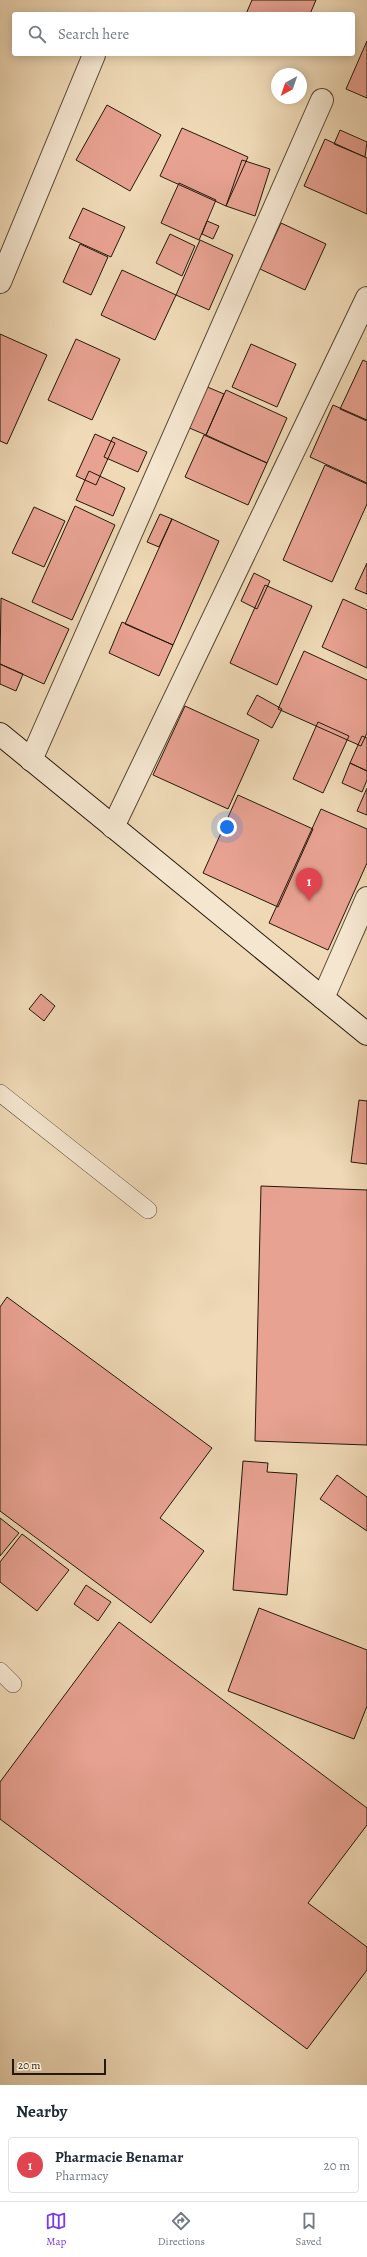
<!DOCTYPE html>
<style>
body{margin:0;font-family:Alegreya,serif;background:#f6f6f7;color:#1f2937}
.compass{position:absolute;left:271px;top:68px;width:36px;height:36px;border-radius:50%;background:#fff;box-shadow:0 2px 10px #0003;rotate:220deg}
.scale{position:absolute;left:12px;bottom:10px;width:94px;box-sizing:border-box;padding-left:4px;border:2px solid #24180a;border-top:0;font-size:11px;line-height:14px;white-space:nowrap;color:#24180a;-webkit-text-stroke:3px #f5e6d0;paint-order:stroke}
.you{position:absolute;left:227px;top:827px;width:14px;height:14px;margin:-10px;border:3px solid #fff;border-radius:50%;background:#1a73e8;box-shadow:0 0 0 6px #1a73e833}
.badge{display:grid;place-items:center;width:26px;height:26px;border-radius:50%;background:#7c3aed;color:#fff;font-size:13px;font-weight:700}
.pin{position:absolute;translate:-50% -33px;filter:drop-shadow(0 1px 2px #0008)}
.pin::after{content:'';position:absolute;top:21px;width:14px;height:12px;background:inherit;clip-path:polygon(0 0,100% 0,50% 100%)}
.list{margin:0;padding:0;list-style:none}
h2{display:flex;justify-content:space-between;align-items:center;height:52px;margin:0;padding:0 16px;font-size:17px}
h2 small{font-size:13px;font-weight:400;color:#747a83}
.list li{display:grid;grid-template-columns:26px 1fr auto;gap:12px;align-items:center;box-sizing:border-box;height:56px;margin:0 8px 8px;padding:0 8px;border:1px solid #e0e1e3;border-radius:4px}
.list b{display:block;font-size:15px;white-space:nowrap}
.list p{margin:0;font-size:13px;white-space:nowrap;color:#747a83}
.list em{font-size:13px;font-style:normal;color:#747a83}
.icon{flex:none;width:22px;height:22px;fill:none;stroke:currentColor;stroke-width:2;stroke-linecap:round;stroke-linejoin:round}
.map{position:relative;flex:none;width:367px;height:2085px;overflow:hidden}
.search{position:absolute;background:#fff;box-shadow:0 2px 10px #0003;left:12px;right:12px;top:12px;height:44px;display:flex;align-items:center;gap:10px;box-sizing:border-box;padding:0 14px;border-radius:4px;color:#747a83;font-size:15px}
.sheet{height:116px;background:#fff}
nav{display:flex;justify-content:space-around;align-items:center;box-sizing:border-box;height:56px;border-top:1px solid #e0e1e3;background:#fff;font-size:11px;color:#747a83}
nav a{display:grid;justify-items:center;gap:2px}
nav .on{color:#7c3aed}
.map>svg:first-child{display:block}
.building{fill:#e8a292;stroke:#24180a}
.lines{fill:none;stroke-linecap:round;stroke-linejoin:round}
.lane-casing{stroke:#574835;stroke-width:18}
.street-casing{stroke:#574835;stroke-width:24}
.secondary-casing{stroke:#24180a;stroke-width:24}
.lane{stroke:#f5e6d0;stroke-width:17}
.street{stroke:#f5e6d0;stroke-width:22}
.secondary{stroke:#f5e6d0;stroke-width:22}
</style>
<div class="map">
<svg width="367" height="2085" viewBox="0 0 367 2085">
<rect width="100%" height="100%" fill="#efd9b6"/>
<filter id="stains"><feTurbulence type="fractalNoise" baseFrequency=".005" numOctaves="4"/><feColorMatrix values="0 0 0 0 .2 0 0 0 0 .09 0 0 0 0 .02 0 0 0 .5 -.17"/></filter>
<radialGradient id="worn" r=".72"><stop offset=".6" stop-color="#630" stop-opacity="0"/><stop offset="1" stop-color="#630" stop-opacity=".3"/></radialGradient>
<path class="building" d="M252,0H316L310,14H246Z
M367,41V98L346,89Z
M107,105L161,135L130,191L76,160Z
M182,128L248,157L226,206L160,176Z
M340,130L367,142L365,157L334,144Z
M325,139L367,158V214L304,186Z
M242,160L270,169L255,216L226,206Z
M179,183L216,200L199,240L161,223Z
M83,208L125,227L111,257L69,238Z
M207,221L219,226L213,239L202,234Z
M281,223L326,244L305,290L260,269Z
M170,234L195,246L182,276L156,263Z
M200,240L233,255L209,310L176,295Z
M80,244L108,257L91,295L63,282Z
M122,270L176,295L155,340L101,315Z
M0,334L47,355L7,444L0,441Z
M76,339L120,359L92,420L48,400Z
M251,344L296,364L277,407L232,387Z
M363,360L367,362V421L340,409Z
M205,386L224,394L206,435L187,427Z
M226,390L287,418L267,463L206,435Z
M333,405L367,420V483L310,457Z
M95,434L115,443L96,485L76,476Z
M204,435L267,463L248,505L185,477Z
M113,437L147,452L138,472L104,457Z
M325,465L367,484V504L332,582L283,560Z
M89,471L125,488L113,516L76,500Z
M75,506L115,525L72,620L32,602Z
M34,507L65,521L44,567L12,553Z
M160,514L172,519L159,547L147,542Z
M172,519L219,541L173,645L125,624Z
M367,563V594L355,589Z
M254,573L270,581L257,609L241,601Z
M265,585L312,606L277,685L230,663Z
M1,598L69,629L44,684L0,664Z
M343,599L367,610V668L322,647Z
M122,622L173,645L159,676L109,653Z
M304,651L367,680V733L361,746L278,709Z
M0,664L23,674L16,691L0,684Z
M257,695L282,709L272,728L247,714Z
M185,706L259,740L228,809L153,775Z
M318,722L349,736L323,793L293,779Z
M362,736L367,738V771L350,763Z
M350,763L367,771V780L362,792L342,783Z
M367,788V815L357,811Z
M238,795L313,829L278,907L203,873Z
M321,809L367,829V863L328,950L269,923Z
M41,994L55,1006L44,1021L29,1009Z
M359,1100L367,1101V1164L351,1162Z
M261,1186L367,1190V1445L255,1441Z
M7,1297L212,1448L160,1518L204,1551L151,1623L0,1511V1307Z
M243,1461L268,1463L267,1472L297,1474L287,1595L233,1590Z
M337,1475L367,1497V1531L320,1499Z
M0,1518L19,1533L0,1556Z
M22,1534L69,1570L37,1611L0,1582V1562Z
M86,1585L111,1602L98,1621L74,1604Z
M259,1608L367,1650V1706L354,1739L228,1691Z
M119,1622L367,1808V1825L308,1903L367,1947V1970L307,2049L0,1819V1782Z"/>
<g class="lines">
<g class="lane-casing">
<path id="lane" d="M0,1093L148,1210
M0,1671L13,1684"/>
</g>
<g class="street-casing">
<path id="street" d="M0,282L94,55
M31,760L322,100
M113,827L367,298
M323,998L367,898"/>
</g>
<g class="secondary-casing">
<path id="secondary" d="M0,734L367,1034"/>
</g>
<use href="#lane" class="lane"/>
<use href="#street" class="street"/>
<use href="#secondary" class="secondary"/>
</g>
<rect width="100%" height="100%" filter="url(#stains)"/>
<rect width="100%" height="100%" fill="url(#worn)"/>
</svg>
<svg class="compass" viewBox="-18 -18 36 36"><path d="M0-13l5 13h-10z" fill="#e53935"/><path d="M0 13l5-13h-10z" fill="#747a83"/></svg>
<div class="scale">20 m</div>
<div class="you"></div>
<div class="pin badge" style="left:309px;top:901px;background:#e0444e">1</div>
<div class="search"><svg class="icon" aria-label="search" viewBox="0 0 24 24"><circle cx="10" cy="10" r="6"/><path d="M15 15l6 6"/></svg>Search here</div>
</div>
<section class="sheet">
<h2>Nearby<small></small></h2>
<ul class="list">
<li><span class="badge" style="background:#e0444e">1</span><div><b>Pharmacie Benamar</b><p>Pharmacy</p></div><em>20 m</em></li>
</ul>
</section>
<nav>
<a class="on"><svg class="icon" aria-label="map" viewBox="0 0 24 24"><path d="M3 6l6-2 6 2 6-2v14l-6 2-6-2-6 2zM9 4v14M15 6v14"/></svg>Map</a>
<a><svg class="icon" aria-label="directions" viewBox="0 0 24 24"><path d="M12 3l9 9-9 9-9-9zM9 14v-3h6M13 9l2 2-2 2"/></svg>Directions</a>
<a><svg class="icon" aria-label="saved" viewBox="0 0 24 24"><path d="M7 4h10v16l-5-4-5 4z"/></svg>Saved</a>
</nav>
